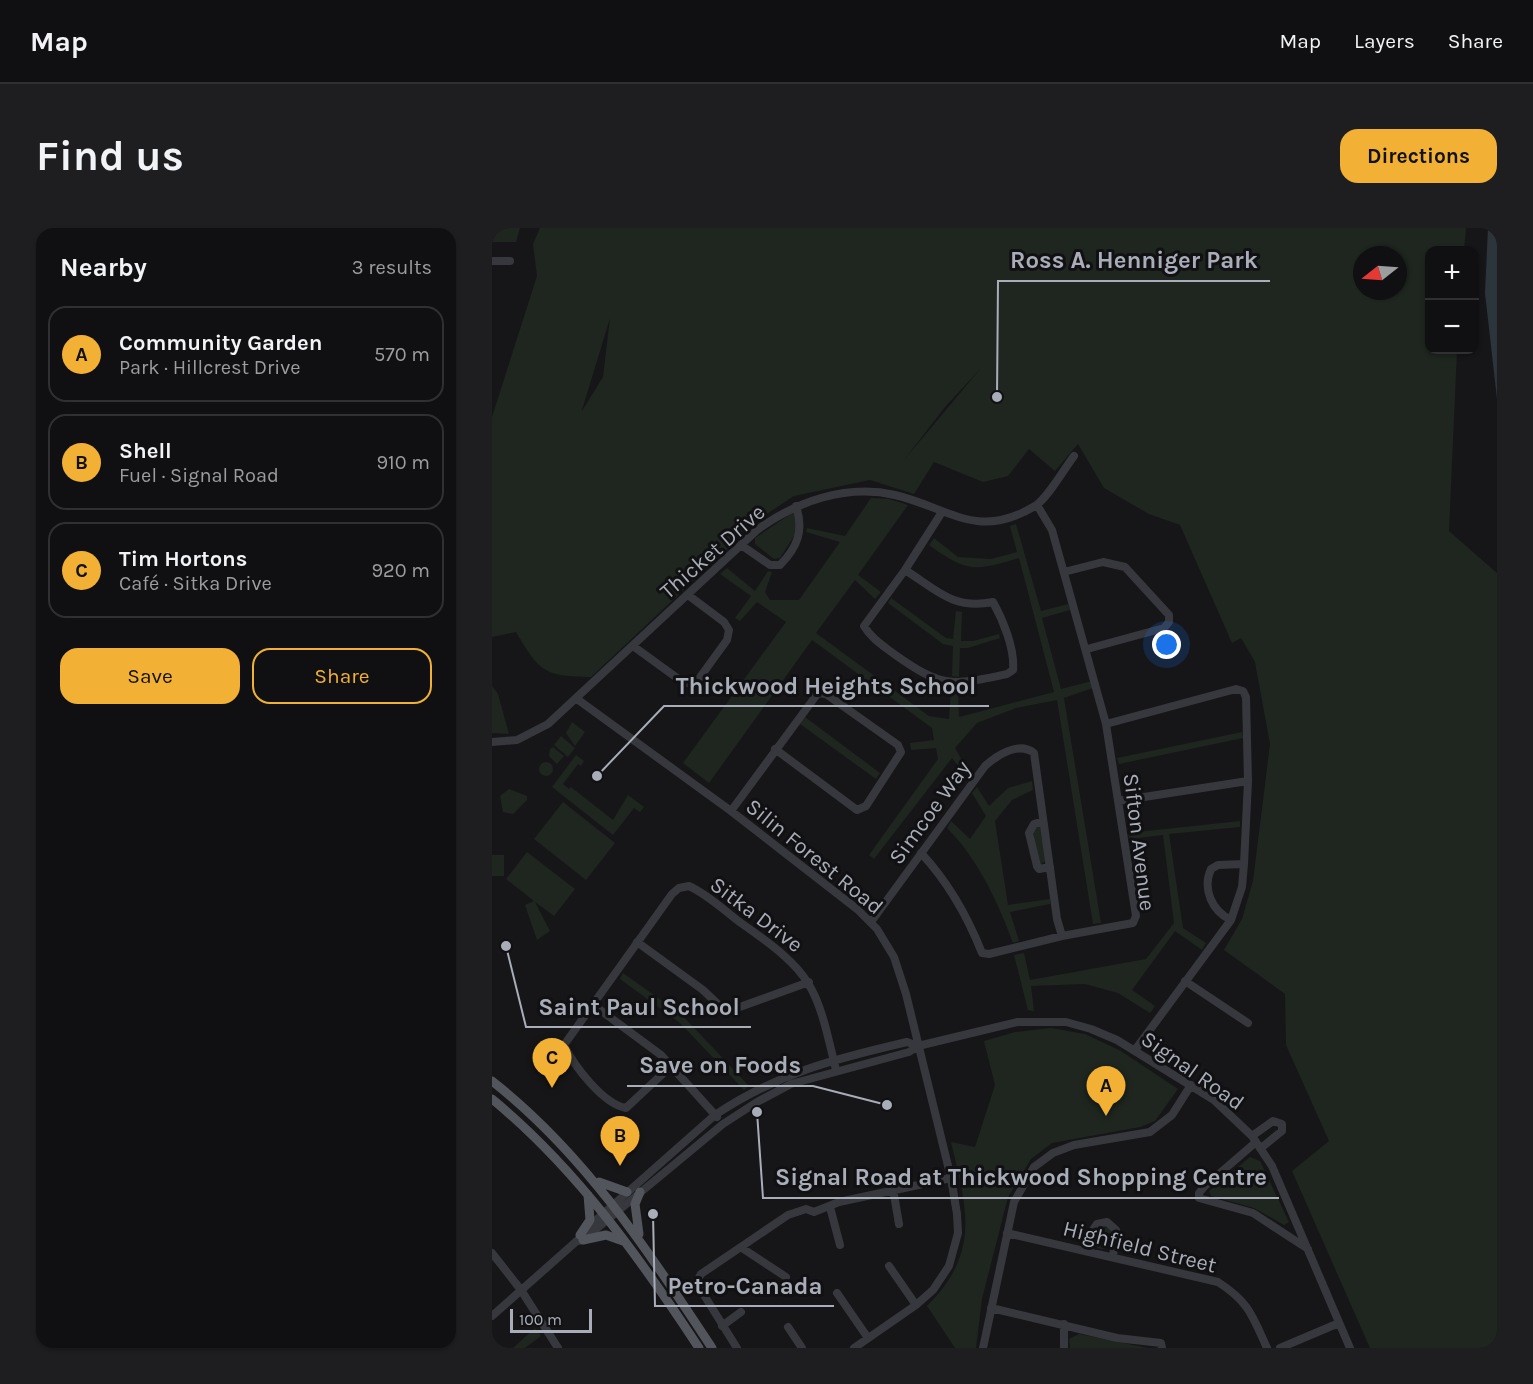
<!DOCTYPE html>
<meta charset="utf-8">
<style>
body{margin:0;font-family:Karla,sans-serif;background:#1e1e20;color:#f1f3f6}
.controls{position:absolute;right:18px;top:18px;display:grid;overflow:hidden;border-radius:12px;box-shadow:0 2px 4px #0004}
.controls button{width:54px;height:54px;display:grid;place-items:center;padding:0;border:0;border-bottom:2px solid #303032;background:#101012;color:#f1f3f6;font:30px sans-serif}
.compass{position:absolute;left:861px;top:18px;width:54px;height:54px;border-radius:50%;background:#101012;box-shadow:0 2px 4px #0004;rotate:253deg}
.scale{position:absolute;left:18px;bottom:15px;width:82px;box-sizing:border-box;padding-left:6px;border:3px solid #a8adb8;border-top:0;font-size:16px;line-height:21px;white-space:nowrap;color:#a8adb8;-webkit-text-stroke:4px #111113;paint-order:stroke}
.you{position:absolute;left:675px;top:417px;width:21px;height:21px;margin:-15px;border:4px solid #fff;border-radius:50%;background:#1a73e8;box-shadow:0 0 0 9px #1a73e833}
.badge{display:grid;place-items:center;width:39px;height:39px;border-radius:50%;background:#f2b134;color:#111;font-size:20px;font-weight:700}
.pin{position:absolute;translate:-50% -50px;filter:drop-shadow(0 2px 3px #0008)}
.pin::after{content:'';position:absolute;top:32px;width:21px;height:18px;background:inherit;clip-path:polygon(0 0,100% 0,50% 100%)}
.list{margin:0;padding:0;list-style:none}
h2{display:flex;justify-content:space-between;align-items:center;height:78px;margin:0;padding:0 24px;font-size:26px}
h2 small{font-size:20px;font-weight:400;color:#9c9d9f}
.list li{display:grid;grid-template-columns:39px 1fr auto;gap:18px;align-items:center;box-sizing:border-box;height:96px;margin:0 12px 12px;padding:0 12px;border:2px solid #303032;border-radius:18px}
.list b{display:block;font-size:22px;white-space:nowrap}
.list p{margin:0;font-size:20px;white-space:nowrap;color:#9c9d9f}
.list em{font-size:20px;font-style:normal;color:#9c9d9f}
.actions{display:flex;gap:12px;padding:18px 24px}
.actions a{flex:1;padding:14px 0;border:2px solid #f2b134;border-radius:18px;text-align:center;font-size:21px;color:#f2b134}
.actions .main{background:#f2b134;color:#111}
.map{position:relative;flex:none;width:1005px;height:1120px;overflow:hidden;border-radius:18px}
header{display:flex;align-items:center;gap:36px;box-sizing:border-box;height:84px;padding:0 30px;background:#101012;border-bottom:2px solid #303032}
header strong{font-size:28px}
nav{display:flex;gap:33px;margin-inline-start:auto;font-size:21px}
.intro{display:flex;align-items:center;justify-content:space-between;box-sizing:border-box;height:144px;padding:0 36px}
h1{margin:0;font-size:42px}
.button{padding:15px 27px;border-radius:18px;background:#f2b134;color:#111;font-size:21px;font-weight:700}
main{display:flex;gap:36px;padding:0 36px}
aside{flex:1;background:#101012;border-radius:18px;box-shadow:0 2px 4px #0004}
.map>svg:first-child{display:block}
.green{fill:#1e261f;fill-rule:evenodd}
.water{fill:#2c353c}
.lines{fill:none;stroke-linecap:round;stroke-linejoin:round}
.minor{stroke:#37383d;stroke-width:8}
.major{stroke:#53555c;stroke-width:9}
.labels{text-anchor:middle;stroke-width:6;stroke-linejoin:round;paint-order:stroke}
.street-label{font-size:22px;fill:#a8adb8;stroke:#111113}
.leader{fill:none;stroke:#a8adb8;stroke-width:2}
.callout-dot{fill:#a8adb8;stroke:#111113;stroke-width:2}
.callout-label{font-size:24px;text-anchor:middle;font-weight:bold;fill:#a8adb8;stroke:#111113;stroke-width:6;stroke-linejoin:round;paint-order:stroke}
</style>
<header>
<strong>Map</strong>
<nav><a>Map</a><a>Layers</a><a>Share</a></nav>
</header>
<div class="intro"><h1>Find us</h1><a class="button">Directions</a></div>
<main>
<aside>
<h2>Nearby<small>3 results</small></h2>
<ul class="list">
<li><span class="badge">A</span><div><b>Community Garden</b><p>Park · Hillcrest Drive</p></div><em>570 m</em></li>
<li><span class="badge">B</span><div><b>Shell</b><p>Fuel · Signal Road</p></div><em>910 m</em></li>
<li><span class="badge">C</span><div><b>Tim Hortons</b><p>Café · Sitka Drive</p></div><em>920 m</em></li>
</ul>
<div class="actions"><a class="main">Save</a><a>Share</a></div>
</aside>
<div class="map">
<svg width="1005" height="1120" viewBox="0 0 1005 1120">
<rect width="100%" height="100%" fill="#161618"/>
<path class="green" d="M0,0H28L24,14H0Z
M48,0H974L972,22H938V122H965L957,303L1005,345V1120H878L800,943L837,913L794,817L793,766L732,722L750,691L761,653L778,516L763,434L749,410L740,415L688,297L657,286L612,260L586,216L563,243L537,221L516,248L491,254L442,234L422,266L378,252L302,268L267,291L99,449C53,448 48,445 24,404L0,409V189L45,48L41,16ZM870,27H906V63H870ZM118,90L111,149L90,183V182ZM489,140L412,232L453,179Z
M379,270L397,271L416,277L366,347L389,364L383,371L363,352L324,405L437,488L457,491L459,460H466L467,489L562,464L527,330C483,344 474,344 437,317L442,310L466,329L499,331L525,324L518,298L524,296L549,383L576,376L578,382L550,390L569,461L600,453L601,460L572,470L609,695L601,696L565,472L524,480L485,495L463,520L477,544L474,548L460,530L382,631L377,627L446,531L444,520L419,522L418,515L442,512L440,500L320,412L217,555L191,535L294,394L265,374L248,393L243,390L259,368L228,346L235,340L263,363L276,343L280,344L273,364L278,372H307L348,314L314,304L315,300L353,308Z
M300,285L305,286L306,302L288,330L282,331L263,316V310Z
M399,370L454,410L461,411L464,383L470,384L469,413H481L507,406L508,410L476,420H468L467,449L460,448L461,418L451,416L396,375Z
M0,458L6,466L17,506L0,505Z
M313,489L388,545L384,551L308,496Z
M80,494L93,504L83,518L74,505Z
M750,504L751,510L627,536L625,530Z
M69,508L83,520L76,529L62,517Z
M61,519L72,528L65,536L57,528L58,521Z
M84,527L92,533L89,538L86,536L71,556L77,561L79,559L121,592L136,567L152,579L148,584L142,580L121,607L60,559Z
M47 541a7 7 0 1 1 14 0a7 7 0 1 1-14 0Z
M540,553L541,562L520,572L503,593L516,677L558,671V676L518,684L527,713L521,715C506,674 486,631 455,600L459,593L478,611L494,588L480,565L485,559L497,578L516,560Z
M17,561L35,568V572L21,586L11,584L8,568Z
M71,574L123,615L94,652L42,611Z
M748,593V599L677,606L691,700L714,715L710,722L683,703L640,762L663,778L658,785L626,765L593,756L539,758L542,783L536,782L522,727L532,725L538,752L654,731L682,695L671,607L638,611L636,605Z
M546,598L549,600L554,633L549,636L546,634L541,601Z
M35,624L83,661L62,688L43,674L58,703L45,712L33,677L42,673L14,651Z
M0,627H12V648H0Z
M131,745L190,787L257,858L252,862L188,795L128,751Z
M559,800L593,806L629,823L686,861L663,893L648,899L560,915L539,931L516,969L490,1071L484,1120H463L435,1078C489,1024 475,981 459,914L483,919L503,857L492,813L523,804Z
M758,929L768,933L797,994L792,997L762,980L719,968L717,963Z
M600 1010a11 11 0 1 1 22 0a11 11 0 1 1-22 0Z
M43,1100L49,1108L33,1120H21Z
M587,1106L656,1120H578L577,1111Z"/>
<path class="water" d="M996,0H1005V171L993,65Z"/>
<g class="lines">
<path class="minor" d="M0,33H18
M249,317L278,337H288C306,319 312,302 304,278
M413,342C445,362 461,382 501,374C511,392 523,421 521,442L515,446C459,458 450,460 402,426C390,417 379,410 372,398L413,342L450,284
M572,344L611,334L633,339L677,387V394L672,400L595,421
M141,418L192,455H201L206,452L235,412L237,402L232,394L196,367
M85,471L239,583L365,681L385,701L402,729L414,766L459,950L465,986L466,1005L457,1038L441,1062L424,1077L362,1120
M614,496L744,461L751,463L754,469L756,553L752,636L750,659L739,692L643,822
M0,514L25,512L56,496L265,302C305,273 354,256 403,267C458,280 485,313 543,278C555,271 572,241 582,228
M626,573L756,553
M239,583L326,465L334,466L406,517L409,524L374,578L365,582L283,521
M551,593L542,596L537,605L545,638L547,641L558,639
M429,625C457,655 475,687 490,725L497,726L570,708L641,695L644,688L614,496L560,302L545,277
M739,692C720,683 710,661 719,641L726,637L752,636
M379,694L493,538C505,527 527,513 542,525L565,691L570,708
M145,714L211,762L234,784L317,754
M693,753L756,795
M100,776L169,827L225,889
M179,838L134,880C111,876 82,838 72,817L180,666L187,660L197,658C215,666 233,683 249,695C322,746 324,757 344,842
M760,908L781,893L790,896V903L769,920
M764,914L713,958L707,965V970L761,985L816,1021
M401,961L407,996
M338,979L348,1017
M94,1001L223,887C286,845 342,831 415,814L426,818
M515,1005L726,1054C757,1074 760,1087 775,1120
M86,1013L91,1012L231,896L265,874L299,856L417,824L426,818L526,794H574L599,801L625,812L722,872L760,908L780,938L858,1120
M250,1020L294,1049
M599,1024C595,1013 598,1005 605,996L615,994L624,1002L621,1029
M0,1025L29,1062L66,1120
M397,1038L424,1077
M345,1065L376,1110
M499,1080L625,1110L669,1115L670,1120
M0,1088L87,1011
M572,1096V1120
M230,1098L249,1084
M296,1099L310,1120
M245,1120L207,1059L205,1053L209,1046L296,987L314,981L322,984L347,974L459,950
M491,1120L522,974L542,939L561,925L582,917L658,904L680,887L699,857
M788,1120L847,1095"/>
<path class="major" d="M0,853C93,926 156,1023 220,1120
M0,871C84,940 148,1030 207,1120
M107,954L135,964
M147,1006L143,976L148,964
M88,1007L98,992L96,967
M91,1012L114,1007L131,1013"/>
</g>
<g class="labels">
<g class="street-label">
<text transform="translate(220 323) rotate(-41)" y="8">Thicket Drive</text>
<text transform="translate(437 584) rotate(-54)" y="8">Simcoe Way</text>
<text transform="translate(648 614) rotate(83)" y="8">Sifton Avenue</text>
<text transform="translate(323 628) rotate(39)" y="8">Silin Forest Road</text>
<text transform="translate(265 686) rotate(37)" y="8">Sitka Drive</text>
<text transform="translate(701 842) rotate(35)" y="8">Signal Road</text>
<text transform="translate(648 1018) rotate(14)" y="8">Highfield Street</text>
</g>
</g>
<path class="leader" d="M505 169L506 53H778M105 548L172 478H497M14 718L34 799H259M395 877L321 858H135M265 884L271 970H787M161 986L163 1078H342"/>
<g class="callout-dot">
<circle cx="505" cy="169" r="6"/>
<circle cx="105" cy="548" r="6"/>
<circle cx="14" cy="718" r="6"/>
<circle cx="395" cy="877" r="6"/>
<circle cx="265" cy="884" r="6"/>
<circle cx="161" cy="986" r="6"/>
</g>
<g class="callout-label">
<text x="642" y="40">Ross A. Henniger Park</text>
<text x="334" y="466">Thickwood Heights School</text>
<text x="147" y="787">Saint Paul School</text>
<text x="228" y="845">Save on Foods</text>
<text x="529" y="957">Signal Road at Thickwood Shopping Centre</text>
<text x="253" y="1066">Petro-Canada</text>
</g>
</svg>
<div class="controls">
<button>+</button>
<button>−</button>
</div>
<svg class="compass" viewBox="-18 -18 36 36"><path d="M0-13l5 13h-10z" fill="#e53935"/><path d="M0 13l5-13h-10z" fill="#9c9d9f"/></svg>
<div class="scale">100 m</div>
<div class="you"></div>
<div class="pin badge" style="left:614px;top:888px">A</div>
<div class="pin badge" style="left:128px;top:938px">B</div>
<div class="pin badge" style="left:60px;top:860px">C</div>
</div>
</main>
